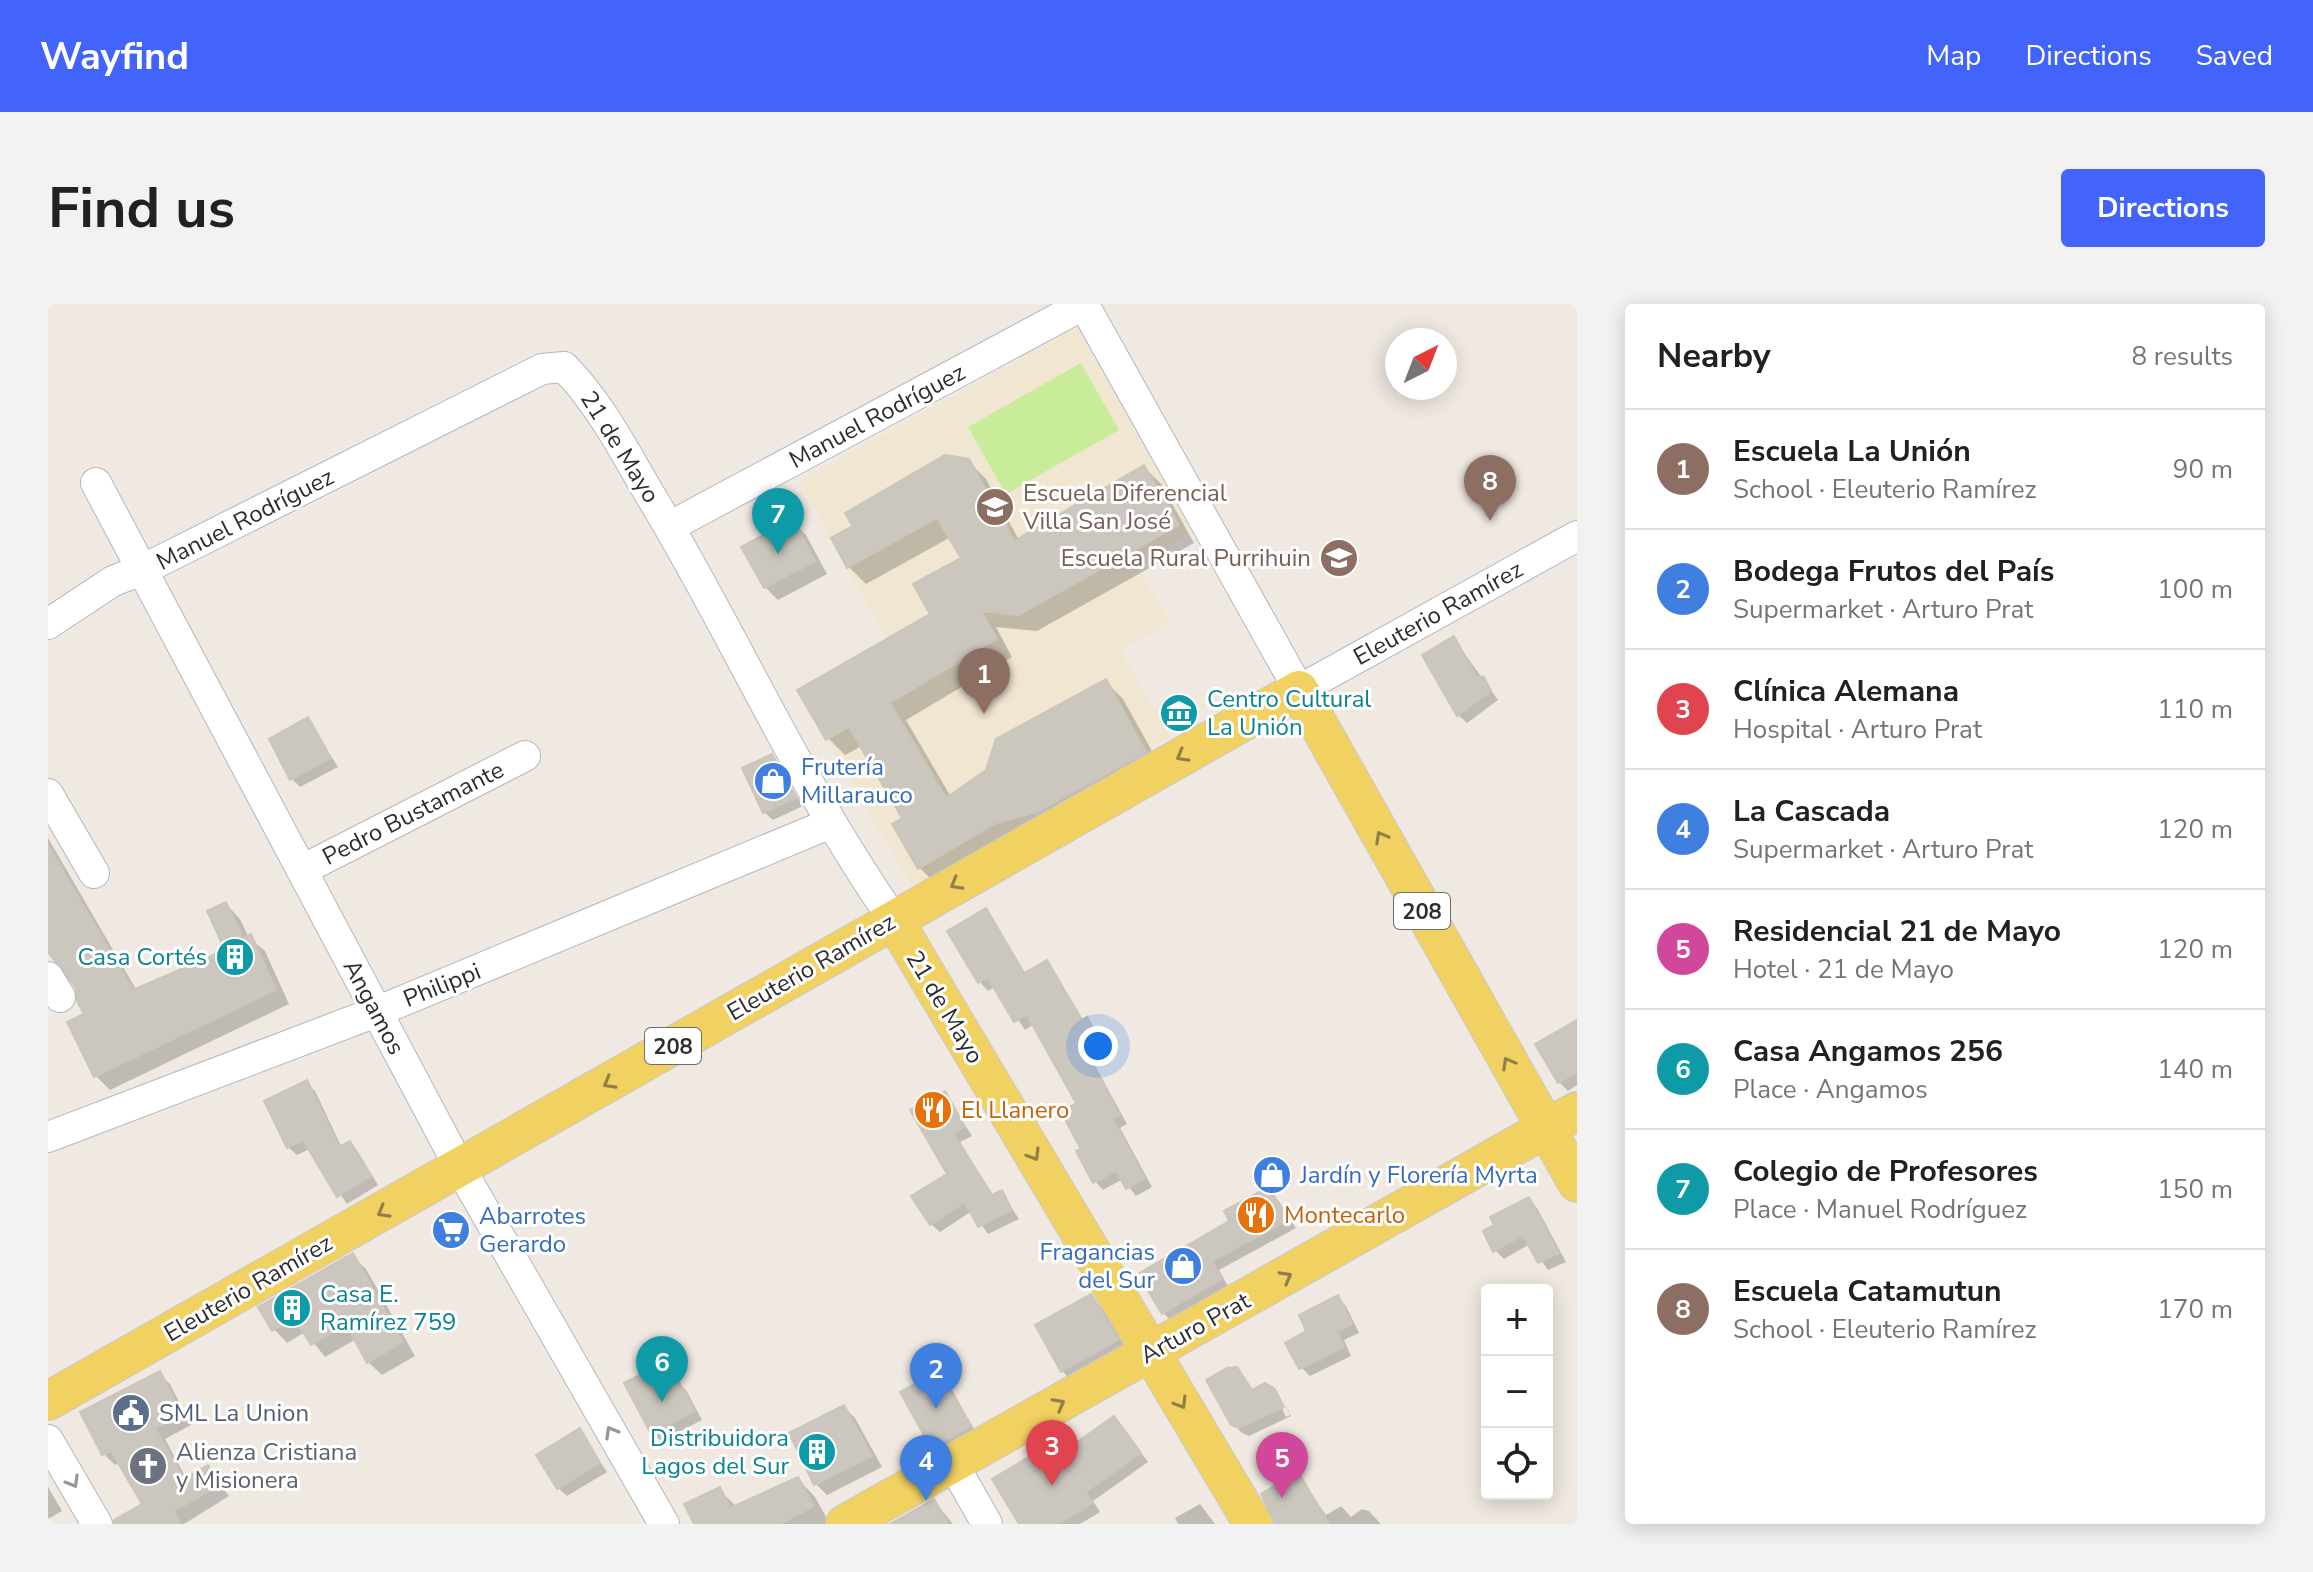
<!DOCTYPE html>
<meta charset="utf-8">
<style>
body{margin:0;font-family:"Nunito Sans",sans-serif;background:#f2f2f2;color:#202124}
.controls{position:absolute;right:24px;bottom:24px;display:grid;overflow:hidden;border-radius:8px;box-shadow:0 4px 20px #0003}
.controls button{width:72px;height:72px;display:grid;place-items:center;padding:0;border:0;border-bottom:2px solid #e0e0e0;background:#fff;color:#202124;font:40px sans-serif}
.compass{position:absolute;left:1337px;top:24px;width:72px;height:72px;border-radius:50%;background:#fff;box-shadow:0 4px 20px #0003;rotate:42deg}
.you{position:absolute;left:1050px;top:742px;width:28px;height:28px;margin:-20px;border:6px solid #fff;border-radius:50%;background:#1a73e8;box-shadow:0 0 0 12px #1a73e833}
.badge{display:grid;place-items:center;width:52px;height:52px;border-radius:50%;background:#4264fb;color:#fff;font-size:26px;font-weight:700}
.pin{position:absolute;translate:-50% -66px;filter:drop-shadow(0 2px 4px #0008)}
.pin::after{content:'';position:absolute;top:42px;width:28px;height:24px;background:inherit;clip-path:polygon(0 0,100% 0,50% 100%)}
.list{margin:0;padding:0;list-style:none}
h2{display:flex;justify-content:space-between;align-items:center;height:104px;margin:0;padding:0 32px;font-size:34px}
h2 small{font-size:26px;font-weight:400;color:#757577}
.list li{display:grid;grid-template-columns:52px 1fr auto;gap:24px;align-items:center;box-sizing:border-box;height:120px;padding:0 32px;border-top:2px solid #e0e0e0}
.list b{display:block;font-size:30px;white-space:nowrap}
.list p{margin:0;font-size:26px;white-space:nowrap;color:#757577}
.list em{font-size:26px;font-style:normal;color:#757577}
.icon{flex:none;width:44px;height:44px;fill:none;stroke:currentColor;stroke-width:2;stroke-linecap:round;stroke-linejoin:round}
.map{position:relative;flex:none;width:1529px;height:1220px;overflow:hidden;border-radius:8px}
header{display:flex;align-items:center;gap:48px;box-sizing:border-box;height:112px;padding:0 40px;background:#4264fb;color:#fff}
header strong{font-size:38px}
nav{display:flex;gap:44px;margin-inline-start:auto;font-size:28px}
.intro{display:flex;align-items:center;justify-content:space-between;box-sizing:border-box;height:192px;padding:0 48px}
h1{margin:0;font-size:56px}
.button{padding:20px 36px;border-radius:8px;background:#4264fb;color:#fff;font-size:28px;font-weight:700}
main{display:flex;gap:48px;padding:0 48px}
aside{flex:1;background:#fff;border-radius:8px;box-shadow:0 4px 20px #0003}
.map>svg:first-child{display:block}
.education{fill:#f0e6d1}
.pitch{fill:#c9ec9a}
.shadow{fill:#0003}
.building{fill:#cbc7bf;stroke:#cbc5ba;stroke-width:2}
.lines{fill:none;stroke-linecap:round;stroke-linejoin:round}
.minor-casing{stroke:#b4b7c1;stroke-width:32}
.major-casing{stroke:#c9c9c9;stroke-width:40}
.minor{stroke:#fff;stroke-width:30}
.major{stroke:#f2d163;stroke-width:38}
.oneway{stroke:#908048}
.oneway2{stroke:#969696}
.labels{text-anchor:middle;stroke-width:6;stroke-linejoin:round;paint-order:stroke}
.shield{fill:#fff;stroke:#6d6d6d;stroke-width:2}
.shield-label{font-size:22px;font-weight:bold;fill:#2e2e2e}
.street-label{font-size:24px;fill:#2e2e2e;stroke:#fff}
.education-label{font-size:24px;fill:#785e54;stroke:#fff;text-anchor:start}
.culture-label{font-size:24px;fill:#0d838f;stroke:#fff;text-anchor:start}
.shop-label{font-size:24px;fill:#366cbe;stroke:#fff;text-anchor:start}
.food-label{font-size:24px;fill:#c56008;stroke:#fff;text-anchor:start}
.service-label{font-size:24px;fill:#4e5e75;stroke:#fff;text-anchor:start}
.worship-label{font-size:24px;fill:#5b616d;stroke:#fff;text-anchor:start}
</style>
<header>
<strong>Wayfind</strong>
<nav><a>Map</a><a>Directions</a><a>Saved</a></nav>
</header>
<div class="intro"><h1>Find us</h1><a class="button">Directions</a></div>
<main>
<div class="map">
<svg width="1529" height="1220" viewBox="0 0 1529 1220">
<rect width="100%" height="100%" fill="#efe9e1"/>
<path class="education" d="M1031,23L1143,228L1087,259L1122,318L1072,347L1122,433L865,583L749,386L838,334L751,177Z"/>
<path class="pitch" d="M1033,59L1071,126L958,190L920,123Z"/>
<path class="shadow" d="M920,157L938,175L971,236L1096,163L1113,180L1146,239L989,327L948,323L964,353L858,416L903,493L1058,378L1075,395L1114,465L888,580L871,563L857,515L814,442L797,451L780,434L885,311L916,254L903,233L818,280L801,263Z
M745,218L758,231L779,270L730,296L717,283Z
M1406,335L1450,396L1419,419L1410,411Z
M259,415L290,463L252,483L244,475Z
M724,453L755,502L725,516L716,508Z
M0,534L89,687L180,647L178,600L192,615L201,634L217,647L241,700L62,786L48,772L39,711L29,683L0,644Z
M938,606L978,670L998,658L1036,717L1047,724L1062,751L1046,760L1079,820L1072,824L1104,883L1088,892L1075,875L1055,886L1047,877L1031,800L986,720L977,726L948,682L940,687L932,678L902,627Z
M1529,720V781L1520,787L1511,778Z
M258,779L267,787L294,844L302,839L310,848L330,881L299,900L262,845L249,851L240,843Z
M897,790L924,832L912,838L946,893L954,889L971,915L940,930L924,907L892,928L883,920L902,870Z
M1220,885L1248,924L1171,966L1181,984L1124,1017L1115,1009L1184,918Z
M1481,895L1489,904L1518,958L1500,966L1482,940L1456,955L1447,946Z
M304,952L318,965L367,1052L334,1071L320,1058L308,1035L277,1053L257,1028L239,1039L226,1025Z
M1042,992L1055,1005L1082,1050L1027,1080L1014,1067Z
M1290,994L1298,1002L1311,1029L1296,1036L1303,1052L1262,1072L1253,1063L1260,1028Z
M612,1062L626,1080L630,1078L638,1086L654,1116L613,1137L605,1129Z
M1188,1065L1206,1087L1227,1089L1238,1113L1242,1111L1234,1094L1243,1112L1201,1132L1194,1129L1185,1120Z
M892,1069L930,1131L893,1151L885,1143Z
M111,1070L122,1080L143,1121L117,1135L139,1176L160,1164L181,1192L136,1220H84L97,1201L72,1158L67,1161L56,1150Z
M796,1103L807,1114L834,1163L779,1191L768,1180L744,1130Z
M1066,1114L1100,1158L1045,1197L1052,1208L1032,1220H973L1006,1139L1016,1150Z
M531,1127L559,1168L519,1192L510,1184Z
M1249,1170L1278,1211L1293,1202L1303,1213L1314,1205L1321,1207L1333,1220H1233Z
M750,1175L767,1193L782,1220H649L671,1186L689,1203Z
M0,1183L14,1207L0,1215Z
M886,1197L905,1220H846Z
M1152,1200L1167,1220H1130L1127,1214Z"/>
<path class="building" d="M897,151L921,155L966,237L1096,161L1131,221L971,311L933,307L949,335L842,399L898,494L938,466L948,435L1058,375L1098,448L989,508L948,519L870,565L844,520L854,514L801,423L778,436L749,386L882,310L865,280L913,254L889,214L799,264L783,234L805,222L797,209Z
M745,215L767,257L716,284L693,243Z
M1406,332L1428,372L1436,373L1443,387L1409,412L1374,351Z
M260,413L283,454L242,476L221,435Z
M724,450L748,494L715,509L694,464Z
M0,541L85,686L177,646L159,607L178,598L195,634L203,630L228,686L46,773L19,718L36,710L29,697L28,684L0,648Z
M938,604L976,669L999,656L1034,716L1039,713L1055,742L1039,751L1072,811L1065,815L1097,874L1078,885L1068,867L1045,879L1028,847L1033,845L1013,808L1028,799L979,711L966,718L940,674L930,679L899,627Z
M1529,716V768L1510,779L1487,740Z
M259,776L291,843L302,837L323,872L289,893L255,836L239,844L216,797Z
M897,787L917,823L905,829L944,891L954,886L964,906L930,923L917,898L882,921L863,892L899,870L862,806Z
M1220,883L1242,915L1164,957L1174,975L1114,1010L1090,970L1181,917L1176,907Z
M1481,893L1511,949L1490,959L1475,931L1445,948L1435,927L1446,921L1442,913Z
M305,949L355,1038L319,1059L298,1020L263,1041L246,1014L224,1027L210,1003Z
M1043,990L1070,1036L1013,1068L987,1021Z
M1290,991L1304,1020L1289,1028L1296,1043L1251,1065L1237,1039L1258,1027L1251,1011Z
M613,1060L623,1079L630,1076L647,1107L603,1130L576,1079Z
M1189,1063L1204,1086L1217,1079L1227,1085L1236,1103L1191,1124L1183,1121L1158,1076L1179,1064Z
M892,1066L923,1122L883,1144L852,1088Z
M112,1067L134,1110L107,1124L136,1175L160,1161L172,1181L126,1207L133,1220H67L66,1216L94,1200L63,1147L54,1151L32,1108Z
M796,1101L824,1152L766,1181L741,1129Z
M1066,1112L1093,1149L1038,1188L1045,1199L1010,1220H971L944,1175L1007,1137L1014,1149Z
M532,1124L552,1159L509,1185L488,1151Z
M1250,1168L1281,1220H1227L1213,1190Z
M750,1173L766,1202L732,1220H646L636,1200L672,1183L682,1204Z
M886,1195L900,1220H842Z"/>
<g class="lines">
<g class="minor-casing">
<path id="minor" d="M1036,1L1251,386L1529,232
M48,179L412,864L616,1220
M621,223L1037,0
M0,320L65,277L94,266L494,65L516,63C554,101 579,153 607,199C689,336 754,485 846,616
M0,490L46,569
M254,566L477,452
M0,673L12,693
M0,833L328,708L783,519
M0,1136L49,1220
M905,1160L939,1220"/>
</g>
<g class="major-casing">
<path id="major" d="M846,616L1205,1220
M0,1097L1251,386L1529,879
M797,1220L1529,807"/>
</g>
<use href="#minor" class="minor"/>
<use href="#major" class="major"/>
</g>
<defs><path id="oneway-chevron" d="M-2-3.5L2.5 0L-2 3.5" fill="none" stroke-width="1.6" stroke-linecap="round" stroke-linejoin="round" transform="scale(2)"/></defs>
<g class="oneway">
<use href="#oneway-chevron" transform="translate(1134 452) rotate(150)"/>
<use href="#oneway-chevron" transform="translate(1333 533) rotate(-119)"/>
<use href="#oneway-chevron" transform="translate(908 580) rotate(150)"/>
<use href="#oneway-chevron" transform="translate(1460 759) rotate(-119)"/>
<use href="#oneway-chevron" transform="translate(561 779) rotate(150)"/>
<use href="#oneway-chevron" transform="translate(986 851) rotate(59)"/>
<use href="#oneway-chevron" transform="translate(335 908) rotate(150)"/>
<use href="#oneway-chevron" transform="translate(1238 973) rotate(-29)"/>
<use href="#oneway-chevron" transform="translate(1133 1099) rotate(59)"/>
<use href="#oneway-chevron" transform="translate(1011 1100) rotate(-29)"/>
</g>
<g class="oneway2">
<use href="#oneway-chevron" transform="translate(563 1128) rotate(-120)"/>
<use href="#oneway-chevron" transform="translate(25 1178) rotate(60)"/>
</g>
<defs>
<g id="school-disc" transform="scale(2)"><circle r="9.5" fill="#8d6e63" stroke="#fff"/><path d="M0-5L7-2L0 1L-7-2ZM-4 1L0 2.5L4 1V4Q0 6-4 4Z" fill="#fff"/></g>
<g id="museum-disc" transform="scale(2)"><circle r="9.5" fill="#0f9aa8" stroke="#fff"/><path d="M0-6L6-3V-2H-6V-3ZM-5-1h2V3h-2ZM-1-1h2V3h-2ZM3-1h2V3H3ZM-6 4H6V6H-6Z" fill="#fff"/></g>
<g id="shop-disc" transform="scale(2)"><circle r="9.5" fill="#3f7fe0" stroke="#fff"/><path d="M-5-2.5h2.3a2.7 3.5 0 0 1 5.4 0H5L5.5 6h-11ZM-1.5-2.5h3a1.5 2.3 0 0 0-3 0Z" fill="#fff"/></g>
<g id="building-disc" transform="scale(2)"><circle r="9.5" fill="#0f9aa8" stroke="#fff"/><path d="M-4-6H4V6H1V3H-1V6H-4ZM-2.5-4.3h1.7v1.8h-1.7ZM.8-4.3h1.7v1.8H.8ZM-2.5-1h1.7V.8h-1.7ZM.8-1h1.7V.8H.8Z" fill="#fff"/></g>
<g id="restaurant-disc" transform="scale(2)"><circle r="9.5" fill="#e8710a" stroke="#fff"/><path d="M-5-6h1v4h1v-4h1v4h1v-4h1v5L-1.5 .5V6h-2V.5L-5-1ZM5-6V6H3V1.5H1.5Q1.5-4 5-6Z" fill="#fff"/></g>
<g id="supermarket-disc" transform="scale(2)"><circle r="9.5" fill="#3f7fe0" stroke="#fff"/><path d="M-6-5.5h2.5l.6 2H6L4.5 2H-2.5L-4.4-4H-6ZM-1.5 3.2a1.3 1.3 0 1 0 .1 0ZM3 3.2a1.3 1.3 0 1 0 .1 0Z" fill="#fff"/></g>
<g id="civic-disc" transform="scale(2)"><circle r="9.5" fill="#5c6f8a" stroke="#fff"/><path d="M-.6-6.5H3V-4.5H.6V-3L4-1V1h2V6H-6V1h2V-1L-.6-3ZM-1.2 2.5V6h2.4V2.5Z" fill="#fff"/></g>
<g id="church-disc" transform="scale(2)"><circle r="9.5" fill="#6b7280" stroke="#fff"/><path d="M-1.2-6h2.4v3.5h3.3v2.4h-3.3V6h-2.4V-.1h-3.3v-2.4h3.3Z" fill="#fff"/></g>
</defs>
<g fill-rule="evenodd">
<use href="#school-disc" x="947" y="203"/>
<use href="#school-disc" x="1291" y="254"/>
<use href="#museum-disc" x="1131" y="409"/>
<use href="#shop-disc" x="725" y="477"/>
<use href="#building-disc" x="187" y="653"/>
<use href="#restaurant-disc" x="885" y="806"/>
<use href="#shop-disc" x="1224" y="871"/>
<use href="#restaurant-disc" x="1208" y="911"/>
<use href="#supermarket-disc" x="403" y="926"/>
<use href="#shop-disc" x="1135" y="962"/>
<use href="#building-disc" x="244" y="1004"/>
<use href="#civic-disc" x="83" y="1109"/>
<use href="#building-disc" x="769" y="1148"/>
<use href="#church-disc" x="100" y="1162"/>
</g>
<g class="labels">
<g class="shield">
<rect x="1346" y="589" width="56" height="36" rx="6"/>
<rect x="597" y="724" width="56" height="36" rx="6"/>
</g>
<g class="shield-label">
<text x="1374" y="615">208</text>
<text x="625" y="750">208</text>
</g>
<g class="street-label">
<text transform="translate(829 112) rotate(-28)" y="8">Manuel Rodríguez</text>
<text transform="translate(572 143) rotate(58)" y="8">21 de Mayo</text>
<text transform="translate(197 215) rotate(-27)" y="8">Manuel Rodríguez</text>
<text transform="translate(1390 309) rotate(-29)" y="8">Eleuterio Ramírez</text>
<text transform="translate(365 509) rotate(-27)" y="8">Pedro Bustamante</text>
<text transform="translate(763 663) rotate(-30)" y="8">Eleuterio Ramírez</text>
<text transform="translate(394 681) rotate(-22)" y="8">Philippi</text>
<text transform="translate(326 703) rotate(62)" y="8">Angamos</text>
<text transform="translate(897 703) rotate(59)" y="8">21 de Mayo</text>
<text transform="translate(200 984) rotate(-30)" y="8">Eleuterio Ramírez</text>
<text transform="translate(1147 1024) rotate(-29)" y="8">Arturo Prat</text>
</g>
<g class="education-label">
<text x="975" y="197">Escuela Diferencial<tspan x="975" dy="28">Villa San José</tspan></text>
<text x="1263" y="262" text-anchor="end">Escuela Rural Purrihuin</text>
</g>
<g class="culture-label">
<text x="1159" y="403">Centro Cultural<tspan x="1159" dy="28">La Unión</tspan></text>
<text x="159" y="661" text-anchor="end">Casa Cortés</text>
<text x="272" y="998">Casa E.<tspan x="272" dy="28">Ramírez 759</tspan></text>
<text x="741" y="1142" text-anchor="end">Distribuidora<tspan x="741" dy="28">Lagos del Sur</tspan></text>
</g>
<g class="shop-label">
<text x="753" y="471">Frutería<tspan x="753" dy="28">Millarauco</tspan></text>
<text x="1252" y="879">Jardín y Florería Myrta</text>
<text x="431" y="920">Abarrotes<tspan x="431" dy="28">Gerardo</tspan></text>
<text x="1107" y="956" text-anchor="end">Fragancias<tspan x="1107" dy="28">del Sur</tspan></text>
</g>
<g class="food-label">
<text x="913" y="814">El Llanero</text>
<text x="1236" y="919">Montecarlo</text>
</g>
<g class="service-label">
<text x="111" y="1117">SML La Union</text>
</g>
<g class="worship-label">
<text x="128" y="1156">Alienza Cristiana<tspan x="128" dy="28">y Misionera</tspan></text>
</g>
</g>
</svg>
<div class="controls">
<button>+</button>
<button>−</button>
<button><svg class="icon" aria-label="locate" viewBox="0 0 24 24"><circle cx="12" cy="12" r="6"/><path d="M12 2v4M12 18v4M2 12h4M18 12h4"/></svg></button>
</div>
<svg class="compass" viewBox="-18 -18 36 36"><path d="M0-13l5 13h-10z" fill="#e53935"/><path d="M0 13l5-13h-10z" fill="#757577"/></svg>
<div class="you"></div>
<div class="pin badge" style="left:936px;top:410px;background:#8d6e63">1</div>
<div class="pin badge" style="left:888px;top:1105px;background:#3f7fe0">2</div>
<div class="pin badge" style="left:1004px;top:1182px;background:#e0444e">3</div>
<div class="pin badge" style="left:878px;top:1197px;background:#3f7fe0">4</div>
<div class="pin badge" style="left:1234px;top:1194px;background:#d1479c">5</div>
<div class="pin badge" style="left:614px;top:1098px;background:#0f9aa8">6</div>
<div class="pin badge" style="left:730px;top:250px;background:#0f9aa8">7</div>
<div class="pin badge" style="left:1442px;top:217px;background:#8d6e63">8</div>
</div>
<aside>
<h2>Nearby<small>8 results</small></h2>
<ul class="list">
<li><span class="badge" style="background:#8d6e63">1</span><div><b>Escuela La Unión</b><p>School · Eleuterio Ramírez</p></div><em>90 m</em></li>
<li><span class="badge" style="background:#3f7fe0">2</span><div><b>Bodega Frutos del País</b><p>Supermarket · Arturo Prat</p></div><em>100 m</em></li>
<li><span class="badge" style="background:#e0444e">3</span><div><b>Clínica Alemana</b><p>Hospital · Arturo Prat</p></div><em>110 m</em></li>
<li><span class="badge" style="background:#3f7fe0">4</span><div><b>La Cascada</b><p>Supermarket · Arturo Prat</p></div><em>120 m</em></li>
<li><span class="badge" style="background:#d1479c">5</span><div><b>Residencial 21 de Mayo</b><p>Hotel · 21 de Mayo</p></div><em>120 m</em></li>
<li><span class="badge" style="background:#0f9aa8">6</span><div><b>Casa Angamos 256</b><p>Place · Angamos</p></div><em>140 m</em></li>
<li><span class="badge" style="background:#0f9aa8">7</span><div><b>Colegio de Profesores</b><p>Place · Manuel Rodríguez</p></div><em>150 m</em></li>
<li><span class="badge" style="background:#8d6e63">8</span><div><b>Escuela Catamutun</b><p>School · Eleuterio Ramírez</p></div><em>170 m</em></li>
</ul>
</aside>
</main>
